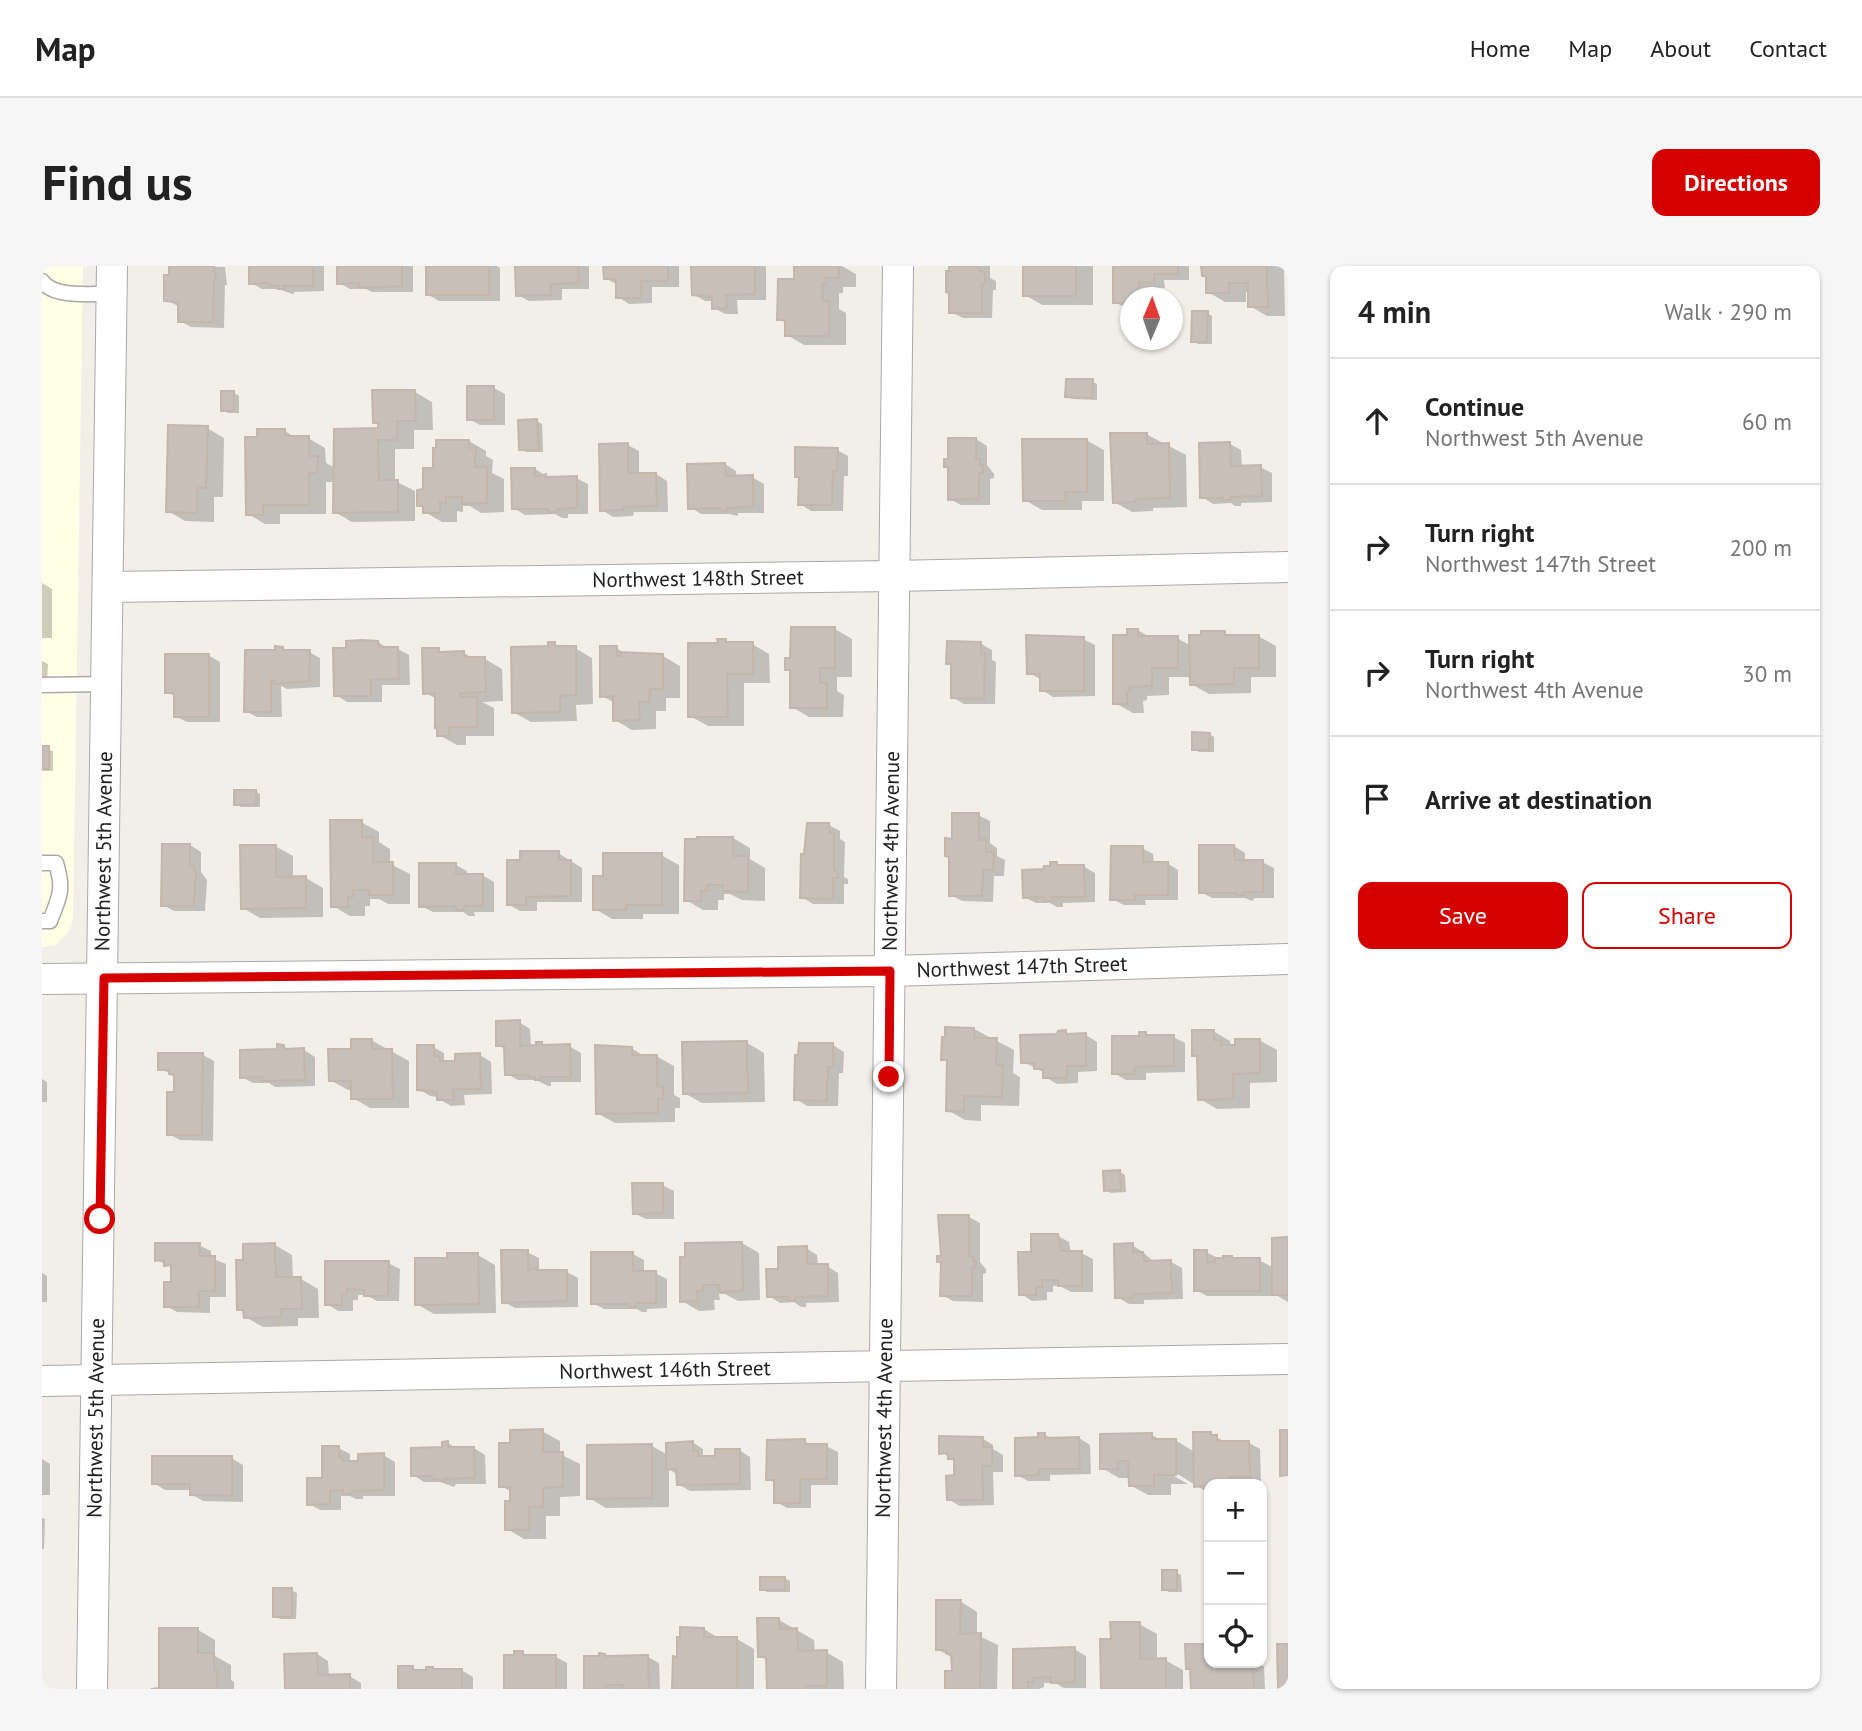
<!DOCTYPE html>
<meta charset="utf-8">
<style>
body{margin:0;font-family:"PT Sans",sans-serif;background:#f6f6f6;color:#222}
.controls{position:absolute;right:21px;bottom:21px;display:grid;overflow:hidden;border-radius:14px;box-shadow:0 2px 5px #0004}
.controls button{width:63px;height:63px;display:grid;place-items:center;padding:0;border:0;border-bottom:2px solid #e0e0e0;background:#fff;color:#222;font:35px sans-serif}
.compass{position:absolute;left:1078px;top:21px;width:63px;height:63px;border-radius:50%;background:#fff;box-shadow:0 2px 5px #0004;rotate:2deg}
.stop{position:absolute;width:21px;height:21px;margin:-16px;border:5px solid #d40000;border-radius:50%;background:#fff}
.stop.end{background:#d40000;border-color:#fff;box-shadow:0 2px 7px #0008}
.list{margin:0;padding:0;list-style:none}
h2{display:flex;justify-content:space-between;align-items:center;height:91px;margin:0;padding:0 28px;font-size:30px}
h2 small{font-size:23px;font-weight:400;color:#767676}
.list li{display:grid;grid-template-columns:46px 1fr auto;gap:21px;align-items:center;box-sizing:border-box;height:126px;padding:0 28px;border-top:2px solid #e0e0e0}
.list b{display:block;font-size:26px;white-space:nowrap}
.list p{margin:0;font-size:23px;white-space:nowrap;color:#767676}
.list em{font-size:23px;font-style:normal;color:#767676}
.actions{display:flex;gap:14px;padding:21px 28px}
.actions a{flex:1;padding:16px 0;border:2px solid #d40000;border-radius:14px;text-align:center;font-size:24px;color:#d40000}
.actions .main{background:#d40000;color:#fff}
.icon{flex:none;width:38px;height:38px;fill:none;stroke:currentColor;stroke-width:2;stroke-linecap:round;stroke-linejoin:round}
.map{position:relative;flex:none;width:1246px;height:1423px;overflow:hidden;border-radius:14px}
header{display:flex;align-items:center;gap:42px;box-sizing:border-box;height:98px;padding:0 35px;background:#fff;border-bottom:2px solid #e0e0e0}
header strong{font-size:33px}
nav{display:flex;gap:38px;margin-inline-start:auto;font-size:24px}
.intro{display:flex;align-items:center;justify-content:space-between;box-sizing:border-box;height:168px;padding:0 42px}
h1{margin:0;font-size:49px}
.button{padding:18px 32px;border-radius:14px;background:#d40000;color:#fff;font-size:24px;font-weight:700}
main{display:flex;gap:42px;padding:0 42px}
aside{flex:1;background:#fff;border-radius:14px;box-shadow:0 2px 5px #0004}
.map>svg:first-child{display:block}
.education{fill:#ffffe5}
.shadow{fill:#0003}
.building{fill:#c7bfb8;stroke:#c4b6ab;stroke-width:2}
.lines{fill:none;stroke-linecap:round;stroke-linejoin:round}
.service-casing{stroke:#a9a9a9;stroke-width:17}
.minor-casing{stroke:#a9a9a9;stroke-width:32}
.service{stroke:#fff;stroke-width:14}
.minor{stroke:#fff;stroke-width:30}
.route{stroke:#d40000;stroke-width:9}
.labels{text-anchor:middle;stroke-width:6;stroke-linejoin:round;paint-order:stroke}
.street-label{font-size:21px;fill:#222;stroke:#fff}
</style>
<header>
<strong>Map</strong>
<nav><a>Home</a><a>Map</a><a>About</a><a>Contact</a></nav>
</header>
<div class="intro"><h1>Find us</h1><a class="button">Directions</a></div>
<main>
<div class="map">
<svg width="1246" height="1423" viewBox="0 0 1246 1423">
<rect width="100%" height="100%" fill="#f2efe9"/>
<path class="education" d="M0,0H41L31,654L25,668L12,680L0,681Z"/>
<path class="shadow" d="M129,0L183,1L185,19H183L182,62L149,61L138,55V41L124,34Z
M208,0H282V25L252,26V28H250L237,23H220L209,17Z
M297,0H371V26H330L324,23H308L297,17Z
M385,0H455L458,2V35H397L385,28Z
M475,0H547V23H520V34L487,35L476,29Z
M563,0H637V21H610V37L587,38L576,31V19L563,12Z
M651,0H722L724,1V34H695L696,48H683L672,42V35H663L651,28Z
M753,0H800L814,8V21H801V27H797V43L804,47V79H762L745,69V58L737,53L753,15Z
M909,0H948V12L954,15V24H951L950,52H921L909,46Z
M983,0H1051V39H1000L983,29Z
M1073,0H1147V14H1122L1123,22H1108V32H1088V42L1085,43L1073,36Z
M1161,0H1242L1243,50H1225L1208,40V26H1204V36H1183L1166,26V12L1161,9Z
M1165,47L1170,50V78H1156L1151,75Z
M1050,115L1055,118V134L1030,133L1025,130Z
M452,122L463,128V159H438L427,153Z
M373,126L390,136L391,164H372V183H353V215L373,225V255L310,256L293,246V216H284V248H238V258H223L206,248L217,172L243,165L254,172H266L283,182L284,197L293,202L338,164V159L333,156Z
M192,127L197,130V147H186L181,144Z
M495,155L500,158L501,186H484L479,183Z
M165,162L182,172L181,231H172V256L143,255L126,245Z
M1104,168L1144,189L1145,241L1111,242V245L1090,246L1072,236Z
M934,173L945,180V199L952,208V212L948,213V239H919L908,233Z
M1044,174L1062,184V235H1040V244H1000L983,234Z
M427,175L444,185V190L451,194L450,207L462,213V246L439,247L428,240H421V246L415,245V256H400L383,246V243L377,239L393,203Z
M1188,178L1199,184L1200,201H1218L1230,207V236L1199,237V240H1193L1189,237L1171,238L1160,231Z
M586,179L597,185V209L614,208L625,215L626,246H592L591,250L571,251L560,244Z
M795,184L806,190V210H802L801,245H769L758,238L759,213L754,210Z
M683,198L694,205V211H710L722,218V247H696V250L687,248H659L648,241Z
M493,203L508,212H534L546,218V248H526V252H520L513,248L483,249L472,242Z
M0,317L10,323V372H0Z
M793,363L810,373V411H795V425L802,429L801,451H767L750,441V406L745,403Z
M1096,364L1109,372H1135L1149,380L1161,370V367H1183L1190,370H1216L1234,380V411H1209V427L1167,428L1149,418V411H1127V429L1105,430V434L1101,435L1102,447H1091L1073,437L1087,371Z
M1041,373L1053,379V430L1011,431L1000,424L998,413L987,407Z
M683,374L690,378H710L727,388L728,417H702V460H666L648,450L678,378Z
M336,376L347,383H356L367,389L368,419H340V436H305L294,429Z
M938,377L950,384V394L954,396L953,438H922L910,431L911,400L906,397Z
M513,378L519,382H533L550,392L551,438L534,439L535,455L489,456L471,446L507,382Z
M240,382L245,385L267,386L278,392V421L245,423L239,420L240,451H215L204,445L235,386Z
M574,382L586,389L621,390L638,400V432H624V445H614V463L590,464L573,454V437L560,430Z
M396,384L403,387H422L432,393H443L460,403L461,435L440,436L452,442V470H424V479H415L397,469L394,433L383,426Z
M166,389L178,396V456H145L133,450L134,431L125,426Z
M0,395L6,398L5,417H0Z
M1167,468L1172,471V486H1157L1152,483Z
M0,482L11,485V505H0Z
M213,525L218,528V541H199L194,538Z
M936,549L948,555V577L955,582V590L963,594L962,610H952L951,636L920,635L909,629L911,574Z
M319,556L337,566V576L348,583V598L368,608V638H346L337,633H328V640H323V650H308L291,640Z
M787,559L798,565V573L803,576L802,611L806,613V618H802V638H771L760,631Z
M691,572L708,582V593L723,602V635L700,634L688,628H682V634H676V644H661L644,634Z
M148,579L159,586V606L165,614L163,645H132L121,639Z
M233,580L251,590V612H264L281,622V651L218,652L201,642Z
M1192,580L1203,587V596H1220L1232,602V632H1213L1210,635L1203,632H1170L1159,626Z
M1100,582L1111,588L1112,597H1125L1136,604V634H1103L1104,639H1082L1070,633Z
M516,587L540,602V636H495V645H478L466,638L480,596Z
M619,589L637,599V648H601V653H570L553,643L563,612Z
M1014,598L1020,601L1041,600L1053,607V636L1021,637V641H1015L1008,637H994L982,631L1003,605Z
M414,599L425,605V610L440,609L452,616V646H432L433,650H427L421,646H391L379,640Z
M477,756L488,763L489,781L500,777L505,781L527,780L539,787V816H509V820H506L494,814H476L465,808L464,784L456,779Z
M932,763L972,784L971,807L978,811L977,840L939,839V855L923,854L905,844L907,796L901,793Z
M1171,765L1188,775L1189,781L1217,774L1235,784V816L1208,817V842L1175,843L1158,833L1157,792L1152,789Z
M1024,766L1030,769H1044L1055,776V805L1036,806V817L1015,818L1003,811V807L981,796Z
M1104,768L1109,771H1131L1143,777V806L1104,807V814H1084L1072,807Z
M329,774L367,795V842H328L311,832V824H306L288,814L311,784Z
M705,777L722,787L723,836L660,837L642,827Z
M791,779L802,786L801,807H797L796,840H765L754,833Z
M241,780L248,784H262L273,791V820L233,821L227,817H211L200,811Z
M391,781L402,787V795L406,797H415L438,789L449,796L450,828L422,829L423,839L409,840L397,833V831L388,830L377,823Z
M589,782L604,791L614,790L632,800V829L638,832V842H633V856L573,857L555,847Z
M161,789L172,795L171,875L138,874L127,868L134,828V810L118,803Z
M0,813L5,816V836H0Z
M1078,906L1083,909L1084,926L1069,927L1064,924Z
M620,919L632,925V953H604L592,947Z
M927,951L938,957V996L944,1003V1007L941,1008V1036L911,1035L900,1029V997L897,995Z
M1016,970L1027,976L1029,987H1039L1051,993V1026H1029L1018,1020H1011V1026H1005V1034L990,1035L979,1028L991,987Z
M1246,973V1036L1229,1026V1030H1165L1154,1024L1164,986L1176,992L1217,994L1232,1002Z
M700,977L717,987L718,1034L696,1035L683,1028H677L678,1034H672L673,1044L657,1045L640,1035Z
M157,979L169,985V992L184,998V1031H168V1047L135,1046L124,1040L130,1018L131,1002L115,994Z
M233,979L250,989L251,1013H259L276,1023L277,1052H256V1060L221,1061L203,1051V1046L197,1043L203,995Z
M1090,979L1101,986L1112,996H1129L1140,1002L1141,1033L1102,1034V1038H1087L1075,1031Z
M764,982L775,989L776,1000H785L796,1007L797,1036L764,1037V1041H759L752,1036L738,1037L727,1030L738,1005Z
M485,986L497,992V1006H525L536,1012V1041L473,1042L462,1036Z
M591,988L602,994V1007H613L625,1013V1042L605,1043V1046H600L595,1043H562L551,1037Z
M436,989L453,999L454,1047L392,1048L375,1038L407,994Z
M285,997H346L358,1003L357,1035H335L324,1029H316V1034H311V1045H296L285,1038Z
M0,1007L5,1010V1036H0Z
M500,1165L518,1175V1188L538,1198V1230L518,1231V1250H504V1273H482L465,1263L470,1226L459,1220L470,1179Z
M1169,1168L1185,1177H1207L1218,1183L1219,1216L1167,1218V1226H1165L1127,1203L1125,1206L1146,1218H1129V1229H1106L1088,1219V1212H1077L1060,1202L1110,1169L1119,1174H1133L1153,1186Z
M1003,1169L1011,1173L1037,1172L1048,1179L1049,1208L1008,1209V1215H986L975,1209Z
M940,1172L951,1179V1183L961,1189V1206H951L952,1239L918,1240L906,1233L914,1211L913,1195L899,1186Z
M763,1175L770,1180H784L796,1186V1219H769V1242H745L733,1235V1217L726,1213Z
M650,1176L661,1183V1190L664,1191H674L697,1184L708,1191L709,1224L648,1225L636,1218V1209L627,1203V1241L564,1242L547,1232L610,1180L626,1189Z
M406,1177L415,1183L432,1182L443,1189L444,1218H414L412,1221L398,1216H382L371,1209Z
M297,1182L308,1188V1197H318L341,1189L353,1196V1230H321V1233H314L308,1230H299V1244H278L267,1238L282,1213Z
M189,1192L201,1199V1236L161,1235L149,1228V1224H123L112,1217Z
M0,1193L8,1198V1229H0Z
M0,1252L3,1253L2,1283H0Z
M1134,1306L1139,1309L1140,1326H1127L1122,1323Z
M743,1312L748,1315V1326H725L720,1323Z
M249,1324L255,1327L254,1353H238L233,1350Z
M918,1335L935,1346V1369L956,1379L955,1423H904L911,1407V1392L895,1383Z
M737,1354L772,1374L773,1386H784L801,1396L802,1423H727L726,1395L718,1390Z
M1097,1358L1115,1368V1394H1123L1141,1404V1423H1061L1070,1375Z
M662,1363L678,1373H695L712,1383V1423H632L637,1392Z
M156,1364L173,1374V1390L189,1399V1414L192,1416V1423H119Z
M1145,1380H1167V1397H1215L1222,1401L1223,1423H1151L1150,1405L1145,1402Z
M1032,1383L1044,1390V1422H1022L1013,1417H1002V1421L997,1423H973Z
M481,1387L487,1390L514,1391L525,1397V1423H464Z
M275,1388L286,1395L287,1411L307,1410L319,1417V1423H245Z
M562,1389L566,1392L606,1391L617,1397L618,1423H544Z
M371,1402L378,1405L391,1403L394,1405L419,1404L431,1411V1423H358Z"/>
<path class="building" d="M127,0H172L174,13L172,14L171,56H136V36L122,35V9H127Z
M207,0H271V20H241L242,23H236L237,20H228V17L207,18Z
M295,0H360V20L325,22L317,21V17L295,18Z
M384,0H447V29H384Z
M473,0H536L537,17L509,18V29L474,30Z
M561,0H626V15H599V32H574V13H562Z
M649,0H713V28L684,29L685,42L670,43V31L650,29Z
M752,0H797V12H784V18H780L781,35H787V70H743V54H735L736,13H752Z
M907,0H937V4L943,7V18H940V47H907V27L904,26V5H907Z
M981,0H1034V30H981Z
M1071,0H1136V8H1112V17L1097,16V32H1088V37H1071Z
M1159,0H1225L1226,41H1206V17H1187V27H1164V10H1160Z
M1150,45H1166L1165,76H1149Z
M1024,113H1051L1050,132L1023,131Z
M425,120H452V154H425Z
M330,124H373L374,155H355V174H336L337,214H356V246L291,247L292,163L336,162V157H331Z
M179,125H192V145H179Z
M495,153L497,184H477L476,154Z
M126,159L166,160L164,222H155V247L124,246Z
M215,163H243V170H267V190H276L275,207H267V239H221V249H204L203,171H215Z
M1068,167H1105V178L1127,177L1128,232L1094,233V236L1071,237Z
M906,172H934V193H938V199H941V207H937V233L906,234V201H902V193H906Z
M980,173H1045V226H1023L1024,235H981Z
M394,174H427V182H434L433,201H445V237L420,238V231H404V237L398,236V247H381V240H375V224L381,223V202H391V182H394Z
M1188,176L1189,200L1219,199L1220,230L1188,231V234H1180V232H1158L1157,177Z
M586,177V207H614L615,240L581,241V244L558,245L557,178Z
M753,181L796,182L795,205H791L790,239H756L757,211H753Z
M683,197L684,210L711,209V241L685,242V245L678,244V242L646,243L645,198Z
M469,202H493V211L504,208V211L535,210V242L515,243V246L507,247V243H470Z
M749,361H793V402H778V417H785V442H748V404H743V392H748Z
M1085,363H1096V370H1136V402H1110V420L1088,421V425L1085,426V438H1071V369H1085Z
M1159,365H1183V369H1217V402H1192V418L1148,419L1147,369H1159Z
M984,369L1042,371V425H998V408H985Z
M675,373H684V376H711V408H685L686,451H646V377H676Z
M320,374L336,375L337,381H356L357,413L329,414V430H292L291,382H304V375Z
M905,375L939,376V388H943L942,433L909,432V398H904Z
M506,376H513V380H534V429L518,430V446L470,447L469,381L506,380Z
M233,380L241,381V384H268L267,415L232,418V415H229V446H202L203,384H233Z
M558,380H575V390H579L578,386L621,388V423H608L607,436H597L598,454L571,455V430L558,431Z
M380,382H397V386L422,385V391H443L444,426L419,427L418,431H435V461H407V470H395V461L393,462V427L381,428Z
M123,388H167V451H132V427H123Z
M1150,466L1168,467L1167,484H1150Z
M0,480H7V503H0Z
M192,524H214V539H192Z
M910,547H937V574L944,573V586H952L951,604H941L940,630H907V591L903,590V572L910,573Z
M288,554H320V571H331V596H351V629H327V624H311V631H306V641H289Z
M765,557H787L788,567H792V604L795,605L796,612H791V633L758,632L759,588H762Z
M655,571H691V590H706V626L681,625V619H665V625H659V635H642L643,573H655Z
M120,578H148V600H152V605H154L152,640H119Z
M198,579H234V611L264,610V642L199,643Z
M1157,579H1192L1193,594H1221V626H1202V629H1194V627H1157Z
M1069,580H1101V596H1126V629H1093V634H1068Z
M478,585H517V594H529V630L484,631V639H465V594H478Z
M561,587H620V639H584V644H551V610H561Z
M1008,596H1015V599H1042L1043,631H1010L1011,635H1002V631L981,632L980,604L1001,603L1002,600H1008Z
M377,597H414V608H441V640H422V644H414V640L377,641Z
M478,754V780L494,779V776H500V779L528,778L529,811H498V814H493V811H486V809H463L462,780H454V755Z
M903,761L932,762V772H955L954,799H961L960,831L922,830V846L904,845L905,794H899L900,771H903Z
M1024,764V768L1044,767V800H1025V812H1001V803H992V797H979L978,769L1015,768L1016,765Z
M1150,764H1172V774H1179V779H1193V773H1218V807L1191,808V833L1156,834L1155,790H1150Z
M1097,766H1104V769H1132V800L1093,801V808H1070V770H1097Z
M309,773H330V783H350L351,833H309V815H287L286,783H309Z
M705,775L706,827L641,828L640,776Z
M757,777H791V801H786L785,835L752,834L753,789H756Z
M235,778L242,779V783L262,782L263,814L220,815V811L198,812V784L235,783Z
M375,779H392V790H397L398,795H413V788L438,787L439,823H411L412,834H395V826L375,824Z
M553,779L590,781V789H615V820L621,821V833H616V847L554,848Z
M116,787H161L160,869H125V826H132V809L127,808V804H116Z
M1078,904L1079,924L1062,925L1061,905Z
M590,917H621V947L591,948Z
M896,949H927V990H931V995H934L933,1002H930V1030H898L899,996H895V990H899Z
M989,968H1016L1019,985H1040V1020H1016V1014H1000V1021H994V1029H977L976,986H989Z
M1246,971V1029H1230V972Z
M700,976L701,1025L677,1026V1019H661V1025H655L656,1035L638,1036V991H643V977Z
M113,977H158L157,990H173V1025H157V1041H122V1016H129V999L122,1000V994L113,995Z
M233,977L234,1011H259L260,1043H239V1051L202,1052L201,1044H195L194,994H201V978Z
M1091,977V986H1101L1102,995L1129,994L1130,1027L1091,1028V1032H1073L1072,978Z
M765,980V998H786V1030L754,1031L753,1035H746V1031H725L724,1003H736V981Z
M459,984H486V1005L494,1001V1004H525V1035L460,1037Z
M1152,984H1165V996H1173V992H1181V990H1190V992H1218V1025H1152Z
M549,986H591V1005H614V1037H594V1041H587L586,1038H549Z
M405,987H436L437,1038L373,1039V992H405Z
M283,995H347L346,1030H322V1024L305,1023V1028H300V1039H283Z
M501,1163V1186H521V1221L501,1222V1241H487V1264H463V1235H468V1221H457V1177H468V1164Z
M1238,1164H1246V1209L1238,1210Z
M1151,1166H1169V1169H1175V1175H1207L1208,1211H1188L1189,1218L1152,1221Z
M996,1167H1003V1172L1037,1171L1038,1203H997V1209L973,1210V1172L996,1171Z
M1110,1167V1173H1134V1209H1112V1220H1087L1086,1195H1076V1203H1058V1168Z
M897,1170L941,1171V1181H950V1200H940L941,1234H905L904,1210L912,1209V1193H906V1187L897,1188Z
M763,1173V1178H785V1213H758V1237H732V1214H724L725,1174Z
M406,1175V1181H432L433,1212L403,1213V1215H399L398,1213H390V1210H369V1182L400,1181V1176Z
M651,1175V1185H656V1190H673V1183H698V1218L635,1219L634,1203L624,1204V1177Z
M610,1178V1232L545,1233V1179Z
M280,1180H297V1191L301,1192V1195H316V1188L342,1187V1224L310,1225V1228H301V1224L288,1225V1238L265,1239V1212H280Z
M110,1190H190V1230L148,1229V1218H110Z
M1120,1304H1135V1324H1120Z
M718,1311H743V1324H718Z
M231,1322H250V1351H231Z
M894,1334H919L918,1368L939,1367L938,1423H903V1405H910L909,1388H905L904,1384H894Z
M715,1352H737L738,1363L755,1362L756,1385L785,1384V1420H764V1423H725L724,1391H716Z
M1068,1356H1098V1393L1124,1392V1423H1059L1058,1373H1069Z
M638,1361L662,1362V1371H695V1423H630L631,1390L635,1391V1371H638Z
M117,1362H156V1387H172V1404L175,1405V1423H109L117,1422Z
M1143,1378H1167V1397H1211L1212,1423H1149L1148,1403H1144Z
M1235,1378H1246V1422L1236,1423Z
M1033,1381V1416L1009,1417V1411L991,1412V1416H986V1423H971V1383Z
M472,1385H481V1389H514V1423H462V1389H472Z
M275,1387L276,1409L308,1408V1423H243L242,1388Z
M557,1387L563,1388V1390L606,1389L607,1423H581V1419H564V1423H542V1390H557Z
M356,1400H371V1404H384V1401H391V1403H420V1423H356Z"/>
<g class="lines">
<g class="service-casing">
<path id="service" d="M0,15C13,33 50,27 70,28
M0,419L65,418
M0,597H14C22,623 18,630 8,655H0"/>
</g>
<g class="minor-casing">
<g id="minor">
<path id="s1" d="M66,321L851,310L1246,301"/>
<path id="s2" d="M0,713L848,705L1246,693"/>
<path id="s3" d="M0,1115L1246,1093"/>
<path id="s4" d="M50,1423L70,0"/>
<path id="s5" d="M839,1423L856,0"/>
</g>
</g>
<use href="#service" class="service"/>
<use href="#minor" class="minor"/>
</g>
<g class="lines">
<path class="route" d="M58,953L62,712L848,705L847,811"/>
</g>
<g class="labels">
<g class="street-label">
<text dy="7" stroke="none"><textPath href="#s1" startOffset="590">Northwest 148th Street</textPath></text>
<text dy="7" stroke="none"><textPath href="#s4" startOffset="838">Northwest 5th Avenue</textPath></text>
<text dy="7" stroke="none"><textPath href="#s5" startOffset="838">Northwest 4th Avenue</textPath></text>
<text dy="7" stroke="none"><textPath href="#s2" startOffset="980">Northwest 147th Street</textPath></text>
<text dy="7" stroke="none"><textPath href="#s3" startOffset="623">Northwest 146th Street</textPath></text>
<text dy="7" stroke="none"><textPath href="#s4" startOffset="271">Northwest 5th Avenue</textPath></text>
<text dy="7" stroke="none"><textPath href="#s5" startOffset="271">Northwest 4th Avenue</textPath></text>
</g>
</g>
</svg>
<div class="controls">
<button>+</button>
<button>−</button>
<button><svg class="icon" aria-label="locate" viewBox="0 0 24 24"><circle cx="12" cy="12" r="6"/><path d="M12 2v4M12 18v4M2 12h4M18 12h4"/></svg></button>
</div>
<svg class="compass" viewBox="-18 -18 36 36"><path d="M0-13l5 13h-10z" fill="#e53935"/><path d="M0 13l5-13h-10z" fill="#767676"/></svg>
<div class="stop" style="left:58px;top:953px"></div>
<div class="stop end" style="left:847px;top:811px"></div>
</div>
<aside>
<h2>4 min<small>Walk · 290 m</small></h2>
<ul class="list">
<li><svg class="icon" aria-label="ahead" viewBox="0 0 24 24"><path d="M12 20V5M6 11l6-6 6 6"/></svg><div><b>Continue</b><p>Northwest 5th Avenue</p></div><em>60 m</em></li>
<li><svg class="icon" aria-label="right" viewBox="0 0 24 24"><path d="M7 20v-9h11M14 6l5 5-5 5"/></svg><div><b>Turn right</b><p>Northwest 147th Street</p></div><em>200 m</em></li>
<li><svg class="icon" aria-label="right" viewBox="0 0 24 24"><path d="M7 20v-9h11M14 6l5 5-5 5"/></svg><div><b>Turn right</b><p>Northwest 4th Avenue</p></div><em>30 m</em></li>
<li><svg class="icon" aria-label="arrive" viewBox="0 0 24 24"><path d="M6 21V4h12l-3 4 3 4H6"/></svg><div><b>Arrive at destination</b></div></li>
</ul>
<div class="actions"><a class="main">Save</a><a>Share</a></div>
</aside>
</main>
